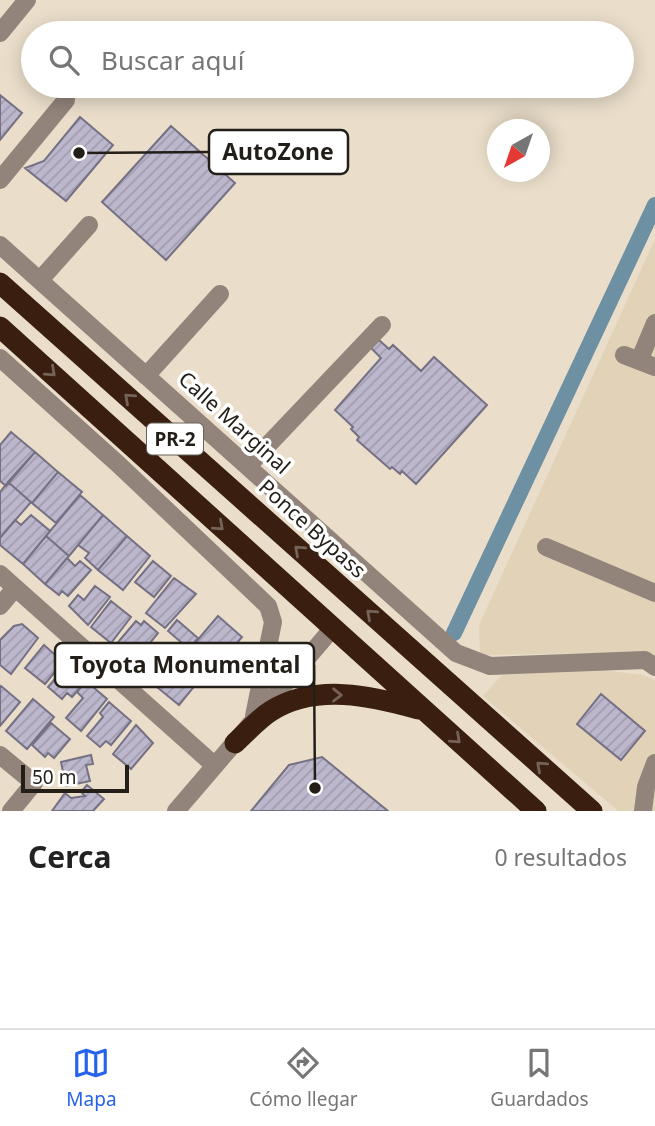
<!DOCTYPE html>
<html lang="es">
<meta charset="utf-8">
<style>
body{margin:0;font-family:"Noto Sans",sans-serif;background:#f2f2f2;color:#222}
.compass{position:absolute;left:487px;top:119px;width:63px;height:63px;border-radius:50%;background:#fff;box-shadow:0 4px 18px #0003;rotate:220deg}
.scale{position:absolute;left:21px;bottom:18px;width:108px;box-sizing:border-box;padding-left:7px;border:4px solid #231f18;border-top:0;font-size:19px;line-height:24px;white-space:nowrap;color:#231f18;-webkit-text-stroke:5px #fff;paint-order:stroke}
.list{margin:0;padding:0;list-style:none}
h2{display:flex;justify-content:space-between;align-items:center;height:91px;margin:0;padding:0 28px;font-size:30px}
h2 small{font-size:23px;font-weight:400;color:#767676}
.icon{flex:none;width:38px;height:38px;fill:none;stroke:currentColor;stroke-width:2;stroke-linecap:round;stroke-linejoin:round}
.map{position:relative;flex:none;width:655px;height:811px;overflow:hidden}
.search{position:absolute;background:#fff;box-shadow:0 4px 18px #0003;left:21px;right:21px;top:21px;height:77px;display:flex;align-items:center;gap:18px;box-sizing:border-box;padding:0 24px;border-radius:38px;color:#767676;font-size:26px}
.sheet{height:217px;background:#fff}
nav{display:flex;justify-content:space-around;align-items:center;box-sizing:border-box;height:98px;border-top:2px solid #e0e0e0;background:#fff;font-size:19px;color:#767676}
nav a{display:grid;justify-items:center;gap:4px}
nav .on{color:#2563eb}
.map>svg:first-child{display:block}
.built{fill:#e2d3b8}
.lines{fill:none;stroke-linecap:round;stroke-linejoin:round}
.canal{stroke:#6e90a3;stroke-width:16}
.building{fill:url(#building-hatch);stroke:#757083;stroke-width:2}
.minor{stroke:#92837b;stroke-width:18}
.highway{stroke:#3a1f11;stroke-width:21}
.oneway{stroke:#756258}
.labels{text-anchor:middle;stroke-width:7;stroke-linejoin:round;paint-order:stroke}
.shield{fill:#fff;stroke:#65625d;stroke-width:2}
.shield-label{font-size:19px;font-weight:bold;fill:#231f18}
.street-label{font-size:21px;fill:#231f18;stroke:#fff}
.leader{fill:none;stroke:#231f18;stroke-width:2.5}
.callout-dot{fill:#231f18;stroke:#fff;stroke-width:2.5}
.callout{fill:#fff;stroke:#231f18;stroke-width:2.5}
.callout-label{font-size:23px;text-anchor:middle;font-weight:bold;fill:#231f18}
</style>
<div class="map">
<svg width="655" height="811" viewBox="0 0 655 811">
<defs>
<pattern id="building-hatch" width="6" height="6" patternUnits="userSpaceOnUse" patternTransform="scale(1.75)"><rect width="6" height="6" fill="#bcb7cc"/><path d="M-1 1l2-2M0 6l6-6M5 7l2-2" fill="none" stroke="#a19dae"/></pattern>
</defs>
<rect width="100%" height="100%" fill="#eadeca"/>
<path class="built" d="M655,239V661L636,655L586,653L480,655L479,625Z
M595,669L643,675L655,680V811H618L483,696L502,675Z"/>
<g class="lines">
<path class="canal" d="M454,633L655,205"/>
</g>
<path class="building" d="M0,95L22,113L0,140Z
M80,117L113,145L66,201L25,168L44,161Z
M171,126L235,183L166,260L102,202Z
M379,340L389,349L393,345L421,371L434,357L487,405L416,484L402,471L400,474L392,467L390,469L357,440L359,437L351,429L353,427L335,410L381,358L371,348Z
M11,432L35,452L6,486L0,481V445Z
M35,452L58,472L32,503L8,482Z
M58,472L82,492L56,523L32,503Z
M8,482L31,502L0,538V492Z
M80,495L103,515L69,556L46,536Z
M31,515L50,531L23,564L0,545V538L15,520L21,525Z
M103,515L127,536L98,570L85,558L89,553L78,545Z
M46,536L69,556L45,584L23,564Z
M127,536L150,556L123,590L98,570Z
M67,558L75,566L80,561L91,570L68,596L62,591L59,595L45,584Z
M153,561L171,576L154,597L135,582Z
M174,578L196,594L165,628L146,613Z
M95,586L110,597L88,625L69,606L78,595L84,600Z
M111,601L131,617L111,643L91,627Z
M218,616L242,637L210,674L202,667L205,662L190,649Z
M177,620L198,638L189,649L168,631Z
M136,621L141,625L144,621L158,633L149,644L154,647L138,667L114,647Z
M22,624L38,638L11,674L0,665V640L14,626Z
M44,645L63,662L45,684L25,668Z
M190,659L206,672L179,705L158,688L179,664L183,667Z
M69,663L87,680L72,697L67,693L62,699L48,687Z
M86,681L107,699L81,731L66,718L83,698L77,692Z
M1,686L20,702L0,726V688Z
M601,694L645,731L621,760L577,724Z
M33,699L54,717L27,749L6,731Z
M109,702L131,721L111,745L106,741L100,747L87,736L103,717L100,713Z
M51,723L70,739L54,758L48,753L45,757L32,745Z
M136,725L153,743L131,769L113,754Z
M91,755L93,764L86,765L90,781L66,786L61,762Z
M322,757L388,811H251L289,765Z
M87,785L104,799L93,811H52L65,793L71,798L85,796L81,792Z"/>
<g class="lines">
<path class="minor" d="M0,33L27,0
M0,180L66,100
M0,245L456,653L490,666L645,660L655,667
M40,280L89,225
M624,355L655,367
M0,358L118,464L268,606L273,622L254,716
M639,361L655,323
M146,376L220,294
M248,466L382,325
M546,547L655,593
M0,574L214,765
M0,606L15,588
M0,755L34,783L11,811
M176,811L332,629
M643,811L646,787L655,763"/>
<path class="highway" d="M0,283L592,811
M0,327L536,811
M235,743C246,733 258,719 271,711C316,683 372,696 418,709"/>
</g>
<defs><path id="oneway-chevron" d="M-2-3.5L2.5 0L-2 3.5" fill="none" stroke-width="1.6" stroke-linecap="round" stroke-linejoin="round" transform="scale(1.75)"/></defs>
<g class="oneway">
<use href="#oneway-chevron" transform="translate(51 372) rotate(42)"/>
<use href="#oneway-chevron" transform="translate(129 398) rotate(-138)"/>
<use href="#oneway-chevron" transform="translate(219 526) rotate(42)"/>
<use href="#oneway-chevron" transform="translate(299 550) rotate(-138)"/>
<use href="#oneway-chevron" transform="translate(371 614) rotate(-138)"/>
<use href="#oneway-chevron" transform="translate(337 695) rotate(1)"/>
<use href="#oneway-chevron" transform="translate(456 739) rotate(42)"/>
<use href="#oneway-chevron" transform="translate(541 766) rotate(-138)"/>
</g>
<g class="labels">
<rect class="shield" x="147" y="423.5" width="56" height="31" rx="5"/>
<g class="shield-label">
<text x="175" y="446">PR-2</text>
</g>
<g class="street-label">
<text transform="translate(234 423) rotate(42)" y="7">Calle Marginal</text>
<text transform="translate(312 529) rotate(42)" y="7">Ponce Bypass</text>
</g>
</g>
<path class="leader" d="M79 153L209 152M315 788L314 665"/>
<g class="callout-dot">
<circle cx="79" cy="153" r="7"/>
<circle cx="315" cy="788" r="7"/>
</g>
<g class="callout">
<rect x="209" y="130" width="139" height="44" rx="7"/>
<rect x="55" y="643" width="259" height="44" rx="7"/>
</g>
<g class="callout-label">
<text x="278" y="160">AutoZone</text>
<text x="185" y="673">Toyota Monumental</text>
</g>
</svg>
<svg class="compass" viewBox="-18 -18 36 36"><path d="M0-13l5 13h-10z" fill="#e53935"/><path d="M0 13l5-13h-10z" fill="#767676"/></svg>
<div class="scale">50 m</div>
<div class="search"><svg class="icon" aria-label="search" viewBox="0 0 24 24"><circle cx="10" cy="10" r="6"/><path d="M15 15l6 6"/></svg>Buscar aquí</div>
</div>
<section class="sheet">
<h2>Cerca<small>0 resultados</small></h2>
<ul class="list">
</ul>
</section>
<nav>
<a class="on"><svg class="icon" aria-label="map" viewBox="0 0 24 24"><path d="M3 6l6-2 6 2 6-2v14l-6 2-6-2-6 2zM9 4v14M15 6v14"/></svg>Mapa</a>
<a><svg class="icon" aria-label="directions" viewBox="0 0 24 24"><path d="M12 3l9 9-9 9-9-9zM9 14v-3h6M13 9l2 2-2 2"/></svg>Cómo llegar</a>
<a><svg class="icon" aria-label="saved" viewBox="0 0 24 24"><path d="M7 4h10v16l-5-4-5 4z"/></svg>Guardados</a>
</nav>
